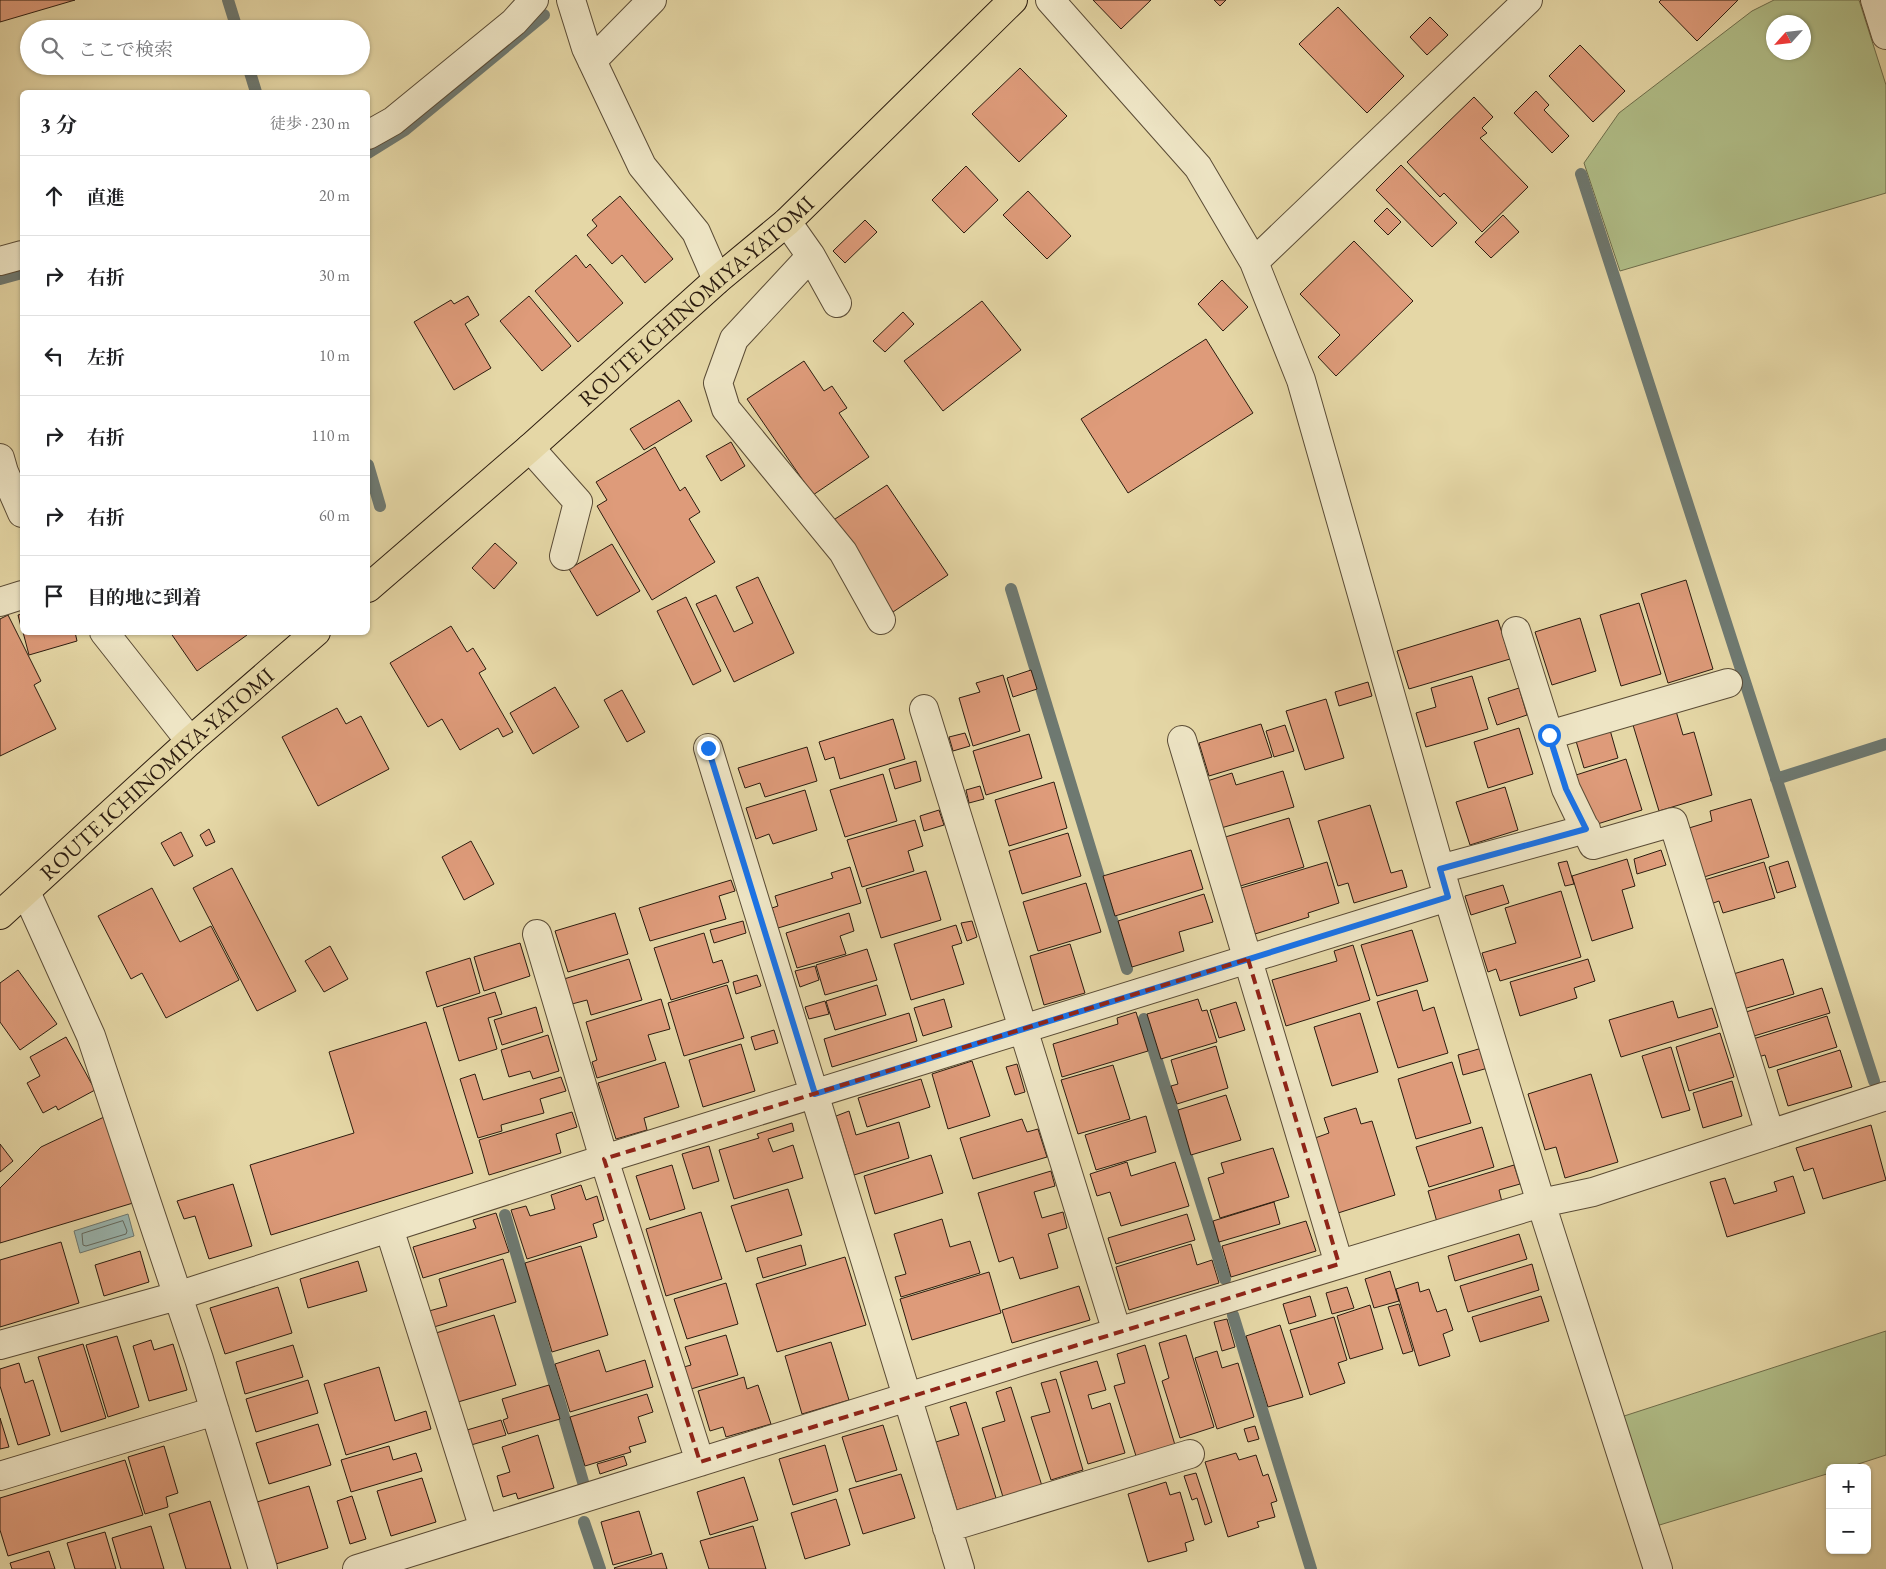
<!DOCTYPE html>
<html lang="ja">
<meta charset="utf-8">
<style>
body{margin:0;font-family:"EB Garamond","Noto Serif JP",serif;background:#f6f6f6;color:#202124}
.controls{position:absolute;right:15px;bottom:15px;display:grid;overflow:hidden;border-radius:8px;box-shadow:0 1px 4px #0004}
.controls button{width:45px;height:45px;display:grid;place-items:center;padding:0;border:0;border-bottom:1px solid #e0e0e0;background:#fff;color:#202124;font:25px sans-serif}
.compass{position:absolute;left:1766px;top:15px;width:45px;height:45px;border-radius:50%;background:#fff;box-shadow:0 1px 4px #0004;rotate:243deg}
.stop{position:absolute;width:15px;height:15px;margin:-11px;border:4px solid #1a73e8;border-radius:50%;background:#fff}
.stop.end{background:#1a73e8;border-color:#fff;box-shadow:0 1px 5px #0008}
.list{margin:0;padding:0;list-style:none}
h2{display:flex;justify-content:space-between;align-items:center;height:65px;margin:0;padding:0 20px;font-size:21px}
h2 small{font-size:16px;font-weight:400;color:#757577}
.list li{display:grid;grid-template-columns:32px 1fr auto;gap:15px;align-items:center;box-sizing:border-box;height:80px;padding:0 20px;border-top:1px solid #e0e0e0}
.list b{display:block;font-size:19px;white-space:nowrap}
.list em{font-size:16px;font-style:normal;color:#757577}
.icon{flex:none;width:28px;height:28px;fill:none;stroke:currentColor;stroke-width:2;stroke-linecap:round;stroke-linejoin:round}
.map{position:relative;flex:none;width:1886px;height:1569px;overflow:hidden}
.search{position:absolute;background:#fff;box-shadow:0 1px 4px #0004;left:20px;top:20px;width:350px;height:55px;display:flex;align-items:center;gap:12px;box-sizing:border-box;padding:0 18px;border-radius:28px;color:#757577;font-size:19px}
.panel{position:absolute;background:#fff;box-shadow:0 1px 4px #0004;left:20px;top:90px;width:350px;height:545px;border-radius:8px}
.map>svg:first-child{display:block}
.green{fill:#b1bf89;stroke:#6e6e4c;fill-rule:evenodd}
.water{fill:#9ab7b2;stroke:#6e7971}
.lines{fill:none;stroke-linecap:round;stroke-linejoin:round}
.shore{stroke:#636a60;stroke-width:1}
.stream{stroke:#6e7971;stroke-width:12}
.building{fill:#de9b7a;stroke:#2c1c0f}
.minor-casing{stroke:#5a4b35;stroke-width:30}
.major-casing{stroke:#2c1c0f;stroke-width:30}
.minor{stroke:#eee5c5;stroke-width:28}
.major{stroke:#e5d7a6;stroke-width:28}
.route{stroke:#1a73e8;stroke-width:6}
.marked{fill:none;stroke:#8f2418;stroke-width:4;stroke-dasharray:10 6;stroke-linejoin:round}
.labels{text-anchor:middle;stroke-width:4;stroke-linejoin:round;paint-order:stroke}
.street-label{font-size:22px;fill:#2c1c0f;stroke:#eee5c5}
</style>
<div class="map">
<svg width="1886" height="1569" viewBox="0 0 1886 1569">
<rect width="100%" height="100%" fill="#e5d7a6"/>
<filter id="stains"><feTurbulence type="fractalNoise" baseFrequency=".004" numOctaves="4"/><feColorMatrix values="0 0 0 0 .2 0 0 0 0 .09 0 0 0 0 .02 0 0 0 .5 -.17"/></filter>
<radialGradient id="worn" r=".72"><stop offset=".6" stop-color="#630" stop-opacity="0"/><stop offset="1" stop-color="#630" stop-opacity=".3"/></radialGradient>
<path class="green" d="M1774,0H1859L1886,85V193L1620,271L1584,163L1619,113L1752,11ZM1774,22H1804V52H1774Z
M1886,1331V1455L1846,1468H1830V1473L1653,1527L1618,1418Z"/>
<path class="water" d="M128,1214L134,1236L80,1253L74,1231Z"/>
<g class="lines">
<path class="shore" d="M123,1221L127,1231L126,1234L86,1246L83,1245L82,1234Z"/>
<path class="stream" d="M228,0L237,29
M248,66L256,92
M368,153L405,130L544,15
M1581,174L1874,1081
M0,279L22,273
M368,465L380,506
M1011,589L1127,969
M1776,779L1886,744
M1144,1019L1225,1279
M505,1215L583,1482
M1233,1315L1311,1569
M584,1522L600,1569"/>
</g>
<path class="building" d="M0,0H75L0,22Z
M1093,0H1151L1121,29Z
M1214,0H1226L1220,6Z
M1661,0H1738L1697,41L1659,2Z
M1338,7L1404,76L1367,113L1299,44Z
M1430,17L1448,35L1427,55L1410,37Z
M1580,45L1625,91L1593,122L1549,76Z
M1020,68L1067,116L1019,162L972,114Z
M1536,91L1549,105L1544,110L1569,136L1552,153L1514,113Z
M1474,97L1493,117L1482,128L1487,133L1480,138L1528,187L1482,232L1444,193L1440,197L1407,162Z
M1401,165L1457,223L1432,247L1376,190Z
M966,166L998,200L964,233L932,200Z
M1028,191L1071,236L1047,259L1003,215Z
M620,196L673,259L645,283L622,255L612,264L587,235L597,226L592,220Z
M1387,208L1401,222L1388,235L1374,221Z
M1503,215L1519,232L1491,258L1475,242Z
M865,220L877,232L845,263L833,251Z
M1354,241L1413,301L1336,376L1318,357L1340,335L1300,294Z
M576,255L586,268L590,264L623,303L578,342L535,291Z
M1222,280L1248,307L1223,331L1198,304Z
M468,296L479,315L465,324L491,368L454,390L414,322L451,300L454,304Z
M529,296L571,346L542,371L500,321Z
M982,301L1021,350L943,411L904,361Z
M903,312L914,324L885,352L873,341Z
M1206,339L1253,413L1128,493L1081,419Z
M804,361L824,391L832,386L847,408L839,413L869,457L813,495L747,399Z
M679,400L692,421L644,450L630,429Z
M731,442L745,466L721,481L706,456Z
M655,447L680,491L685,487L700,512L689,519L715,562L652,600L597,506L607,500L596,482Z
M887,485L948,575L893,612L832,521Z
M495,543L517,563L494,589L472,568Z
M612,544L640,591L597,616L569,569Z
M758,577L794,653L734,682L696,604L716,595L734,632L753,623L736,587Z
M1686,580L1713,669L1668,683L1641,594Z
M686,597L721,671L693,685L657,611Z
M1639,603L1661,674L1621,686L1600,615Z
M22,614V631L18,615Z
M8,615L41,681L34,685L56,729L0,756V619Z
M1580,618L1596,671L1552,685L1535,632Z
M1498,620L1510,659L1409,689L1397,651Z
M451,626L467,652L473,648L486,669L479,673L513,732L503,737L498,728L460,750L442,719L428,727L390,663Z
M23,632H75L77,641L29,655Z
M170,632H246L247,635L197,671Z
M1031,670L1037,689L1013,697L1007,678Z
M1003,675L1020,731L973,746L959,698L980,692L976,683Z
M1472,676L1488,729L1426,747L1416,713L1436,707L1431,688Z
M1368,682L1372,696L1339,706L1335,692Z
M555,687L579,727L533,754L510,713Z
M1519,688L1527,715L1497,725L1488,698Z
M622,690L645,732L627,742L604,700Z
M1326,699L1344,758L1305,770L1286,711Z
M337,708L346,724L361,716L389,769L318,806L282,737Z
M1676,711L1683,735L1694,732L1712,795L1659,811L1633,725Z
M893,719L905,759L840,779L834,757L825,760L819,742Z
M1261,724L1272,757L1209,776L1199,743Z
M1285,725L1294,751L1274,757L1266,731Z
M1519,728L1533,774L1488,788L1474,742Z
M1610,730L1618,758L1584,768L1576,741Z
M965,733L970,746L953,751L949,737Z
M1029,734L1042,778L986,795L973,751Z
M807,747L817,781L765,797L760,783L745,788L738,768Z
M1626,759L1642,810L1591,826L1576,775Z
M916,761L921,781L895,789L889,769Z
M1283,771L1294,807L1221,828L1201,783L1232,773L1236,785Z
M883,774L897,821L845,837L830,790Z
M1054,782L1067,828L1009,846L995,800Z
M980,786L984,799L969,803L966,790Z
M1505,787L1518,830L1470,845L1456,802Z
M805,790L817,830L773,844L769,834L756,839L746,808Z
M1751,799L1769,857L1704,877L1689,828L1712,821L1710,811Z
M1370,805L1391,873L1402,870L1407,887L1354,903L1348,883L1338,886L1318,821Z
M939,810L944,825L924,831L920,816Z
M1289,818L1304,867L1237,887L1222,838Z
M915,820L923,846L908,851L914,871L862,887L847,840Z
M209,829L215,842L206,846L200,835Z
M181,832L193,856L174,866L161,843Z
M1068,833L1081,876L1022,894L1009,851Z
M471,841L494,884L464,900L442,857Z
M1191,850L1203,889L1115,916L1103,876Z
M1661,850L1666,865L1637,874L1634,859Z
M1627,859L1635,886L1622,890L1633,928L1592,941L1572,876Z
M1567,861L1574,884L1565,886L1558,863Z
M1788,861L1796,887L1777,893L1769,867Z
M1327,862L1339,903L1308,913L1309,917L1255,934L1241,888Z
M1764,862L1775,898L1723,913L1719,901L1708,905L1701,881Z
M850,867L861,903L778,928L772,908L778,906L775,896L833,878L831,873Z
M232,868L296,991L257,1011L193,888Z
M926,871L941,920L881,938L866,889Z
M731,880L735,891L719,896L726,919L650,941L639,908Z
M1086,883L1101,932L1038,951L1023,902Z
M1503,885L1509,903L1471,915L1465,896Z
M152,888L180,942L211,926L239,980L166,1018L142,973L131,979L98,916Z
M1561,891L1581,957L1500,981L1496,969L1488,972L1482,953L1516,943L1505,908Z
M1204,894L1213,922L1179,932L1184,951L1132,967L1118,921Z
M615,913L628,954L568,972L555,931Z
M849,913L854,931L840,936L846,954L797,968L786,933Z
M743,921L746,933L714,943L710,930Z
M972,921L977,937L967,941L961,923Z
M956,925L962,943L952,946L964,984L911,1000L894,944Z
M1412,930L1428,981L1377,996L1361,945Z
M704,933L713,963L722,960L729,982L671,1000L654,948Z
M520,943L530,976L484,991L474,957Z
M1070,944L1085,993L1044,1005L1030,956Z
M1353,945L1370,1000L1286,1026L1272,980L1337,961L1334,951Z
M330,946L348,979L324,992L305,961Z
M867,949L877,980L825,995L816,965Z
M470,958L480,993L437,1007L426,972Z
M629,959L642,1000L591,1015L587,1000L572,1004L564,979Z
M1588,959L1595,981L1574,988L1577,998L1520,1016L1510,982Z
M1783,959L1794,994L1740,1010L1730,975Z
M815,966L819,980L800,987L795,971Z
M18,970L57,1024L20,1050L0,1022V983Z
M757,975L761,986L736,994L733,982Z
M727,985L744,1038L684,1056L668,1003Z
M877,985L886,1015L835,1030L826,1001Z
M1822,988L1830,1013L1754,1036L1746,1012Z
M1417,990L1423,1011L1434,1007L1448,1053L1398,1068L1377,1002Z
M495,992L502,1014L488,1018L497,1049L459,1061L443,1008Z
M661,999L670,1029L648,1035L656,1060L597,1078L592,1062L597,1060L586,1022Z
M944,999L952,1027L923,1036L914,1008Z
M1198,999L1202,1011L1207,1010L1217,1042L1161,1059L1147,1014Z
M825,1001L829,1014L809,1019L805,1007Z
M1673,1001L1678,1018L1712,1008L1718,1027L1621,1057L1609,1020Z
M1236,1002L1245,1030L1219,1038L1210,1010Z
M536,1007L543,1032L502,1045L494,1020Z
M1136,1012L1148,1051L1062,1077L1053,1044L1118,1024L1117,1018Z
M909,1013L917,1041L832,1067L824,1039Z
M1360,1013L1378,1072L1332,1086L1314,1027Z
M1827,1016L1837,1047L1769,1068L1765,1055L1758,1057L1753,1039Z
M426,1022L473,1173L271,1235L250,1165L354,1133L329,1052Z
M774,1030L778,1043L755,1050L751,1037Z
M1720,1033L1734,1077L1689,1091L1676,1047Z
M548,1035L559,1071L533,1079L530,1071L509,1077L501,1050Z
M66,1037L95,1090L58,1110L56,1106L43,1113L27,1083L40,1076L30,1057Z
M741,1044L755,1091L703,1107L689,1060Z
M1216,1046L1228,1088L1177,1104L1171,1086L1178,1084L1171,1060Z
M1671,1047L1690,1110L1662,1118L1642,1056Z
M1482,1048L1488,1068L1463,1075L1458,1055Z
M1840,1050L1852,1087L1788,1106L1777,1070Z
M972,1061L990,1116L948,1129L932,1074Z
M665,1062L679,1107L644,1118L647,1130L616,1139L598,1083Z
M1452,1062L1471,1123L1416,1139L1398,1079Z
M1017,1064L1025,1092L1015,1095L1006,1067Z
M1113,1065L1130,1119L1078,1134L1061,1080Z
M475,1074L483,1100L561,1077L566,1091L540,1099L544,1113L501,1125L502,1131L478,1138L460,1079Z
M1591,1074L1618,1162L1565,1178L1556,1147L1545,1150L1528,1094Z
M921,1079L930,1107L867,1127L858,1098Z
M1732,1081L1742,1116L1703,1128L1693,1093Z
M1226,1095L1241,1140L1191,1155L1178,1110Z
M1356,1108L1361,1124L1372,1121L1395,1195L1338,1213L1315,1138L1329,1133L1324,1118Z
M849,1111L856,1135L899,1122L909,1158L854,1175L836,1116Z
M572,1112L577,1127L556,1134L561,1153L489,1175L479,1140Z
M1146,1116L1156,1152L1096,1170L1085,1135Z
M104,1117L133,1203L0,1243V1188L41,1147Z
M1022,1119L1027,1132L1038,1129L1047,1157L973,1179L960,1138Z
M792,1123L794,1131L768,1139L773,1152L793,1145L803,1178L734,1199L719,1150L759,1138L757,1134Z
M1871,1125L1886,1180L1823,1199L1813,1168L1804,1171L1796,1148Z
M1482,1127L1494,1167L1429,1187L1416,1147Z
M0,1144L13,1161L0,1172Z
M709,1146L719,1181L693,1189L682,1154Z
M1273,1148L1289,1197L1220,1218L1208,1178L1224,1173L1221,1163Z
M931,1155L943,1193L875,1214L864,1176Z
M1127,1162L1131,1176L1175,1162L1189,1206L1121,1226L1110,1192L1097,1196L1090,1174Z
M672,1165L685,1209L650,1220L636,1176Z
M1514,1165L1520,1184L1499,1190L1502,1202L1437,1222L1428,1191Z
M1051,1171L1055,1186L1034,1192L1042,1218L1063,1212L1067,1228L1048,1234L1058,1268L1020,1279L1013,1257L999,1262L978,1193Z
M1793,1176L1805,1213L1727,1237L1710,1182L1725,1178L1734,1204L1777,1191L1774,1182Z
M233,1184L252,1246L209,1259L195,1216L184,1219L177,1201Z
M581,1185L586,1200L597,1196L604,1220L593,1224L597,1237L527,1259L511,1210L526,1206L530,1216L555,1209L551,1195Z
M788,1189L802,1235L746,1252L731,1206Z
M1274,1202L1280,1224L1219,1242L1213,1221Z
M701,1212L722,1279L666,1296L646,1229Z
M496,1213L509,1252L423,1278L413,1247L476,1228L473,1220Z
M1187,1214L1195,1240L1116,1264L1108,1238Z
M942,1219L950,1247L970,1241L980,1273L901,1297L895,1277L906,1274L894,1234Z
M1306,1221L1316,1251L1231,1277L1222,1246Z
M1519,1234L1527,1259L1455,1281L1448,1256Z
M61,1242L79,1303L0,1327V1260Z
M1191,1244L1197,1265L1212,1260L1219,1283L1129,1310L1116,1267Z
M801,1245L806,1265L763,1278L757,1258Z
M581,1246L608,1335L552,1352L525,1263Z
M140,1251L149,1282L104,1296L95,1265Z
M845,1257L866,1325L777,1352L756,1284Z
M503,1259L516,1302L434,1327L429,1311L447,1306L439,1279Z
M358,1261L367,1291L308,1308L300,1279Z
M1532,1264L1539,1290L1468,1312L1460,1286Z
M1390,1271L1399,1301L1374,1308L1365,1279Z
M989,1272L1001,1313L912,1340L900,1299Z
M1418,1282L1420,1292L1429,1289L1437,1312L1446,1309L1453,1330L1443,1334L1450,1356L1419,1366L1396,1289Z
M726,1283L738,1324L687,1339L674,1299Z
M1079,1286L1090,1320L1012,1343L1002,1310Z
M278,1287L292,1333L225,1354L210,1308Z
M1347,1287L1354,1308L1332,1314L1326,1293Z
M1310,1296L1316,1316L1289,1324L1283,1304Z
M1541,1296L1549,1321L1480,1342L1472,1317Z
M1399,1304L1413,1351L1403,1354L1388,1307Z
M1370,1305L1383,1349L1350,1359L1337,1316Z
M494,1315L516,1385L458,1402L436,1333Z
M1334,1317L1347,1360L1338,1363L1345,1383L1310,1395L1290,1330Z
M1227,1319L1235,1347L1222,1351L1214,1322Z
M1280,1325L1303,1397L1268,1407L1246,1336Z
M726,1335L738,1375L691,1389L684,1367L691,1365L685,1347Z
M1186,1335L1214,1427L1180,1438L1162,1381L1169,1378L1159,1343Z
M117,1336L139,1407L108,1417L86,1345Z
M151,1340L154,1350L173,1344L187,1390L149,1401L133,1346Z
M831,1342L849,1400L802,1414L785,1356Z
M83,1344L106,1418L61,1432L38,1357Z
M293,1345L303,1377L245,1394L236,1362Z
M1145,1345L1175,1445L1136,1456L1114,1386L1125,1383L1117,1354Z
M599,1350L606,1372L645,1360L653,1387L570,1412L555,1364Z
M1217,1351L1222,1368L1238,1363L1254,1417L1217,1429L1195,1358Z
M1097,1361L1106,1390L1088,1395L1092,1409L1110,1403L1125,1453L1088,1464L1060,1372Z
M19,1363L25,1383L33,1380L50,1435L18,1445L0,1386V1369Z
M379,1367L395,1421L426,1411L431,1429L346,1455L324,1384Z
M744,1377L747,1389L758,1385L771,1424L726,1437L723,1427L710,1431L698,1391Z
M1056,1379L1083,1470L1051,1480L1031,1417L1050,1412L1041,1383Z
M308,1380L318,1413L256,1432L246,1399Z
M549,1385L560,1419L508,1434L503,1420L508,1418L502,1399Z
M1011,1387L1042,1486L1003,1497L982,1428L1005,1421L996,1392Z
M647,1394L653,1412L638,1417L646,1442L629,1447L631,1452L585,1466L570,1417Z
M966,1402L996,1498L957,1510L936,1442L959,1435L950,1407Z
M0,1418L9,1447L0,1449Z
M501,1420L506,1435L471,1445L467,1430Z
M318,1424L331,1465L269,1484L256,1443Z
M883,1425L897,1470L856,1482L842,1437Z
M1255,1426L1259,1439L1248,1442L1244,1429Z
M538,1435L554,1488L518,1499L516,1493L503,1497L497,1476L510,1472L502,1447Z
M825,1445L838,1491L793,1505L779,1459Z
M164,1446L178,1493L166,1497L168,1507L145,1514L128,1457Z
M389,1446L393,1460L416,1453L422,1471L351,1492L341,1460Z
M1236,1453L1239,1460L1256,1455L1263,1476L1268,1474L1277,1501L1271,1503L1275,1517L1257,1522L1259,1527L1228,1537L1205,1462Z
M624,1456L627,1465L600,1474L597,1464Z
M125,1460L143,1515L8,1556L0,1530V1498Z
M1196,1473L1212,1522L1205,1525L1197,1498L1192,1500L1184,1476Z
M901,1474L915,1518L863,1534L849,1489Z
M744,1477L758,1520L710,1535L697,1492Z
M422,1478L436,1522L391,1536L377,1491Z
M1166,1482L1170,1495L1180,1492L1194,1540L1185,1543L1187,1551L1148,1562L1128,1494Z
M309,1486L328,1548L276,1564L257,1502Z
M352,1496L366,1539L350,1544L337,1501Z
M836,1499L850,1545L805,1559L791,1513Z
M210,1501L231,1569H186L169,1514Z
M639,1511L652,1554L613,1565L601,1522Z
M151,1526L164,1569H121L112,1538Z
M753,1526L766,1569H709L700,1541Z
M105,1532L116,1569H75L67,1543Z
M49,1551L55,1569H12L10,1563Z
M662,1553L667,1569H615L614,1568Z"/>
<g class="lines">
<g class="minor-casing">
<path id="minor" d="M571,0L586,48L642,166L696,232L717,280
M1050,0L1198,167L1254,262L1301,380L1448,897L1541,1203L1658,1569
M1875,0L1886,35
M592,61L652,0
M368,135L393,121L514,22L534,0
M787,222L811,256L734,339L718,383L726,409L843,552L881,620
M811,256L837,303
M0,261L22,255
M1254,262L1528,0
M530,448L578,502L564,556
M0,458L4,472L22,513
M0,602L22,595
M1516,631L1566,789L1593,845L1673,822L1770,1134
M104,632L190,741
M924,709L1117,1332
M1549,735L1728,683
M1182,740L1339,1264
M708,748L960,1569
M1440,869L1586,829
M26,892L91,1036L199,1359L263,1569
M537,934L604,1159L700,1462
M389,1228L484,1529
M0,1345L177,1296L604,1159L1448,897
M0,1476L215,1411
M947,1528L1190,1454
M357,1569L1058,1350L1541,1203L1593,1192L1886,1096"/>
</g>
<g class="major-casing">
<g id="major">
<path id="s1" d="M368,588L530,448L717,280L787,222L1013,0"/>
<path id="s2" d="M0,915L190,741L316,632"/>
</g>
</g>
<use href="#minor" class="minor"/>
<use href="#major" class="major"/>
</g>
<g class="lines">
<path class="route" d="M708,748L815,1094L1448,897L1440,869L1586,829L1566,789L1549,735"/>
</g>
<path class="marked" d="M1248,959L1339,1264L700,1462L604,1159Z"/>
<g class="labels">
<g class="street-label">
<text dy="8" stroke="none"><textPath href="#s1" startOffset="436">ROUTE ICHINOMIYA-YATOMI</textPath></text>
<text dy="8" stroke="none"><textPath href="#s2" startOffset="211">ROUTE ICHINOMIYA-YATOMI</textPath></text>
</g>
</g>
<rect width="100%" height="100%" filter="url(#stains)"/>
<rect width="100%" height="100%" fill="url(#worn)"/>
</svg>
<div class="controls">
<button>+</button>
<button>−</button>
</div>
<svg class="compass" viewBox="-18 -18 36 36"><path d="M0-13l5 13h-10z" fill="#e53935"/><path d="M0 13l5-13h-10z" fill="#757577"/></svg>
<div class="stop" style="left:1549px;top:735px"></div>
<div class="stop end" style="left:708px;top:748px"></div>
<div class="search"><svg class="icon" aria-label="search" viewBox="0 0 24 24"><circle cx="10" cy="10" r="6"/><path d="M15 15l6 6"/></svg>ここで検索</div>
<section class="panel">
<h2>3 分<small>徒歩 · 230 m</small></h2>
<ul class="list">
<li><svg class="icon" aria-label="ahead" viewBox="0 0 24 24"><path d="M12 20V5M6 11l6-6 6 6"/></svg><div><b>直進</b></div><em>20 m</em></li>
<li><svg class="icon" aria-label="right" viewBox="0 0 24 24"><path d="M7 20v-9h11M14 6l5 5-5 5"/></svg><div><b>右折</b></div><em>30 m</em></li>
<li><svg class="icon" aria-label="left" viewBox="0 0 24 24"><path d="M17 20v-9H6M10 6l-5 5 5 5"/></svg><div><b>左折</b></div><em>10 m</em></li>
<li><svg class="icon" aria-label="right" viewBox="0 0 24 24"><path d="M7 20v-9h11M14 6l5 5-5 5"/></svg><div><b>右折</b></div><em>110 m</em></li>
<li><svg class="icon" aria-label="right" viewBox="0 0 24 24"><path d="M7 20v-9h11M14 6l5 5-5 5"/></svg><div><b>右折</b></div><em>60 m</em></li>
<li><svg class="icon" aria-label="arrive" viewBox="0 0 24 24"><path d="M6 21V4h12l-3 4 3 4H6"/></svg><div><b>目的地に到着</b></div></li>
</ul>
</section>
</div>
